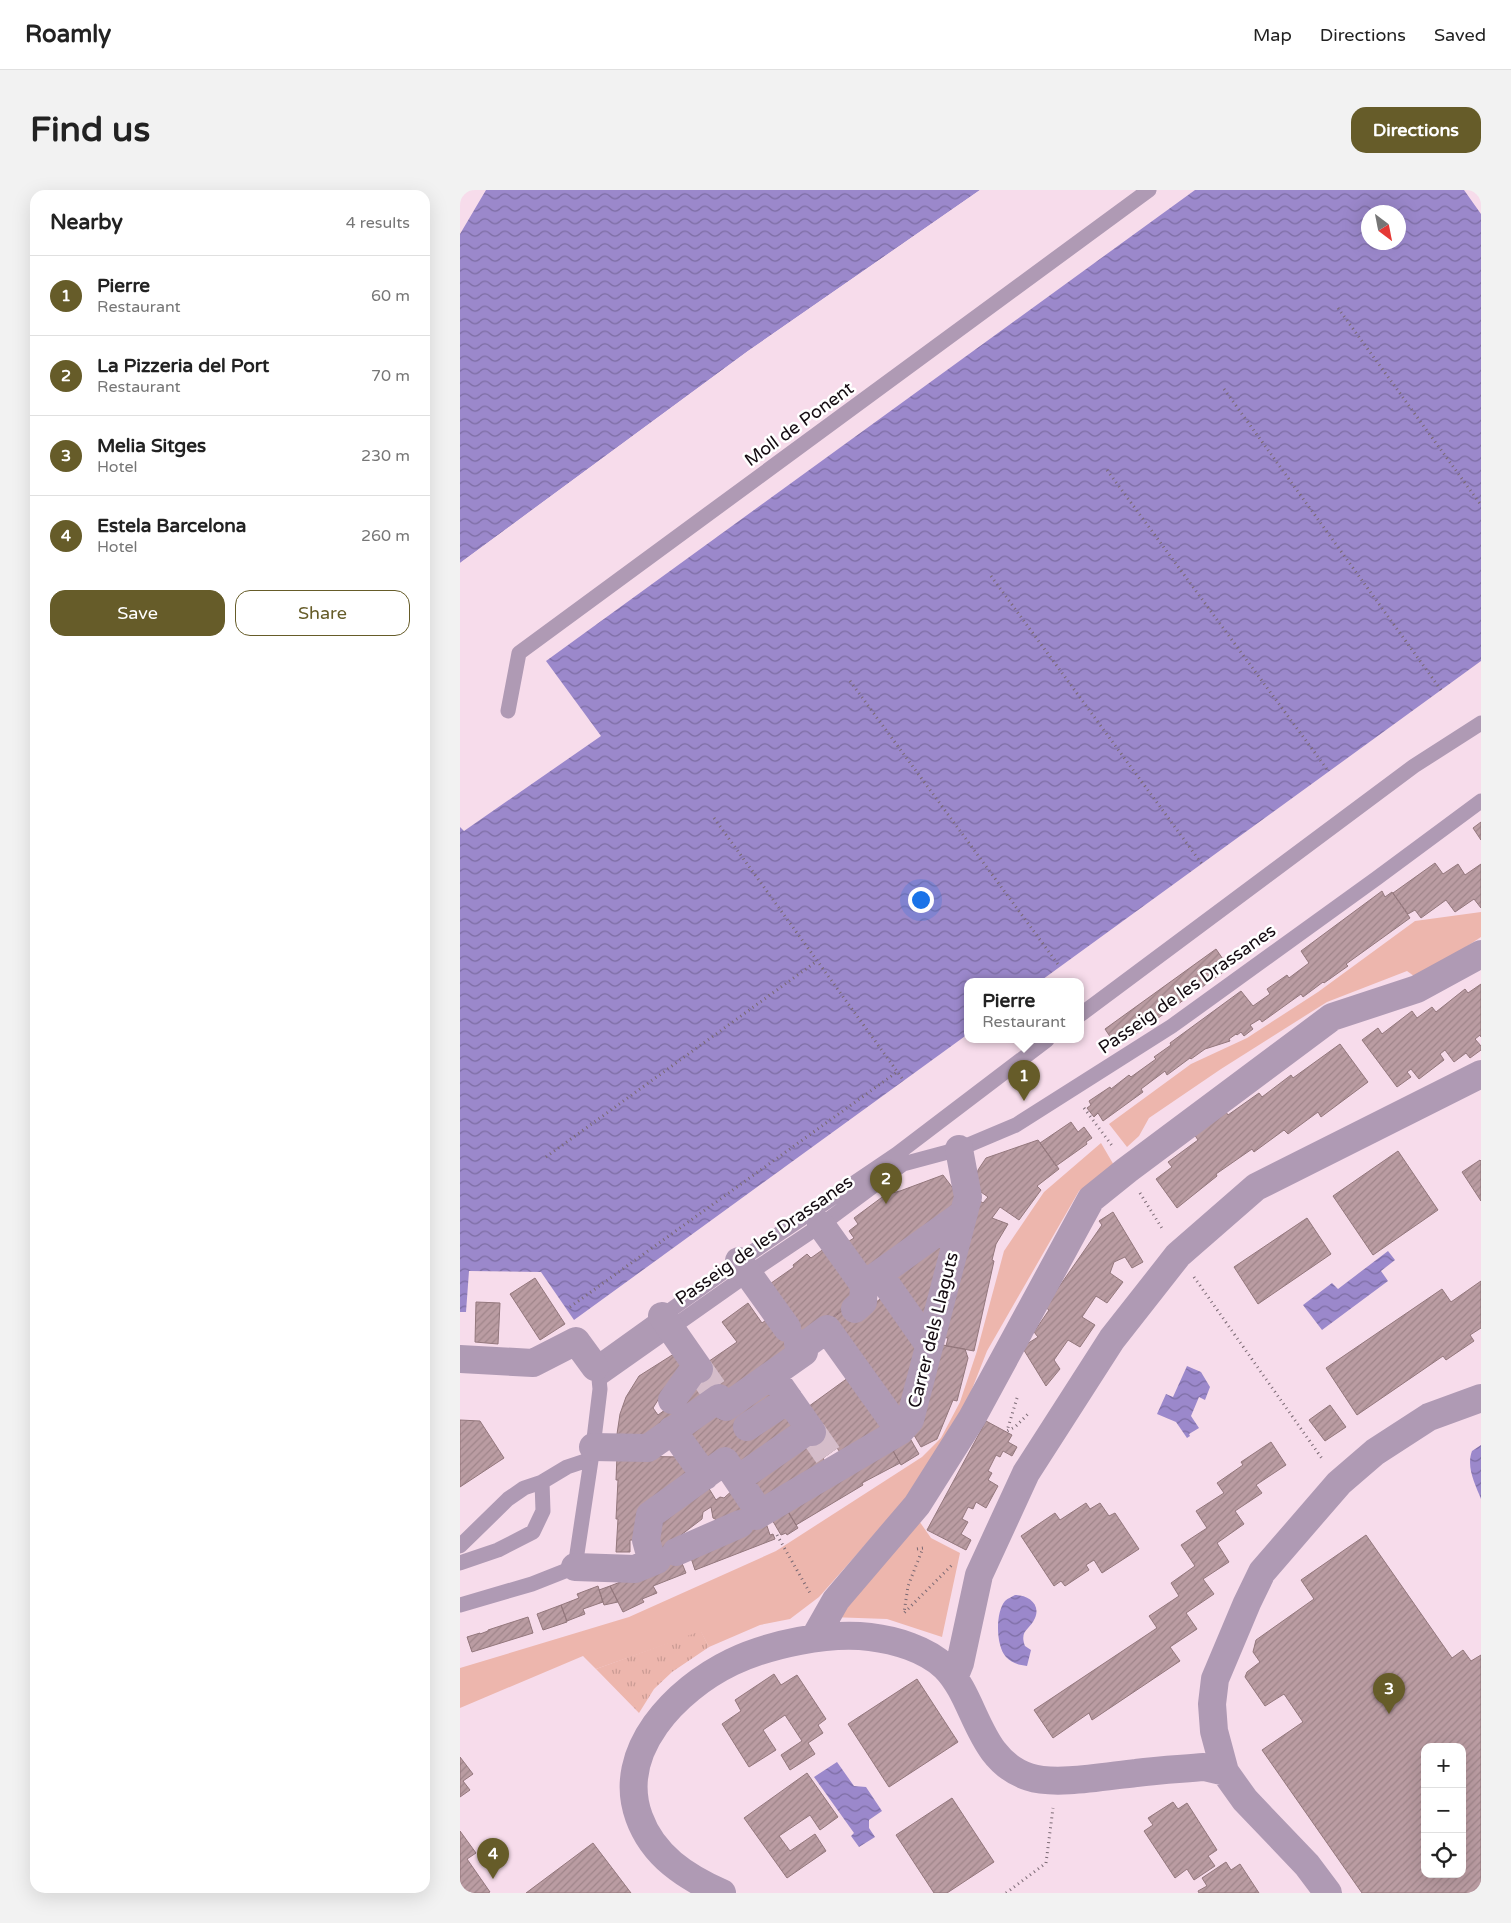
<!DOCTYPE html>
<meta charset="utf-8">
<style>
body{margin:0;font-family:"Varela Round",sans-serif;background:#f2f2f2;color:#222}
.controls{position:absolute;right:15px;bottom:15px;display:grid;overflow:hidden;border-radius:10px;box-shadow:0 5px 20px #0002}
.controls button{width:45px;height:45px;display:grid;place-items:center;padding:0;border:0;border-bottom:1px solid #e0e0e0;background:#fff;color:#222;font:25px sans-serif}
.compass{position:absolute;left:901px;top:15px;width:45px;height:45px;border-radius:50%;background:#fff;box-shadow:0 5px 20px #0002;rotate:148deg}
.you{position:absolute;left:460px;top:709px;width:18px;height:18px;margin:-12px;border:4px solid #fff;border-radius:50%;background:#1a73e8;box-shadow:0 0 0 8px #1a73e833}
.badge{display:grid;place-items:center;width:32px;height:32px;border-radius:50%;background:#665c29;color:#fff;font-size:16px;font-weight:700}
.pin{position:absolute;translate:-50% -41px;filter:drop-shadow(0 1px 2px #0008)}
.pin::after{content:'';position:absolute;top:26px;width:18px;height:15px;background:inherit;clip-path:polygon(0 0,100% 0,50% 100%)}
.popup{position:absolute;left:504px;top:788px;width:120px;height:65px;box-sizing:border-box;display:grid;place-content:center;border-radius:10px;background:#fff;filter:drop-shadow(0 1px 4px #0005);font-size:16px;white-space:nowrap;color:#767676}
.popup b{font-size:19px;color:#222}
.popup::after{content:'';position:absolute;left:50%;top:100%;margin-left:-10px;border:10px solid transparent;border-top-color:#fff}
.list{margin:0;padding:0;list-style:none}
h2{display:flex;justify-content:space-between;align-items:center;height:65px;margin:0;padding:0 20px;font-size:21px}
h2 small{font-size:16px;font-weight:400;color:#767676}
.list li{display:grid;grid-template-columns:32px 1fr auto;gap:15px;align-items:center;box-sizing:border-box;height:80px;padding:0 20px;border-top:1px solid #e0e0e0}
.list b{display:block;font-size:19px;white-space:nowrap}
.list p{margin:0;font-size:16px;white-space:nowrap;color:#767676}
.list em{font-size:16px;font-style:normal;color:#767676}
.actions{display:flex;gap:10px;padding:15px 20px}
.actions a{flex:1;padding:11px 0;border:1px solid #665c29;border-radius:15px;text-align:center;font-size:18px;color:#665c29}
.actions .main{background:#665c29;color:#fff}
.icon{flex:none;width:28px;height:28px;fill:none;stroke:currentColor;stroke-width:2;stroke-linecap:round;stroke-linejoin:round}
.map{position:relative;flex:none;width:1021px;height:1703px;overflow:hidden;border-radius:15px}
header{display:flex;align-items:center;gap:30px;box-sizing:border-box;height:70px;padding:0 25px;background:#fff;border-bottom:1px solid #e0e0e0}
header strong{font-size:24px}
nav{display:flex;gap:28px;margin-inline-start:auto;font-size:18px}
.intro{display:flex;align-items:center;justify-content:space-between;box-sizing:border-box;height:120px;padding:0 30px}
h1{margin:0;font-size:35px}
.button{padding:12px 22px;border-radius:15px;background:#665c29;color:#fff;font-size:18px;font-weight:700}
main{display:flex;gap:30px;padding:0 30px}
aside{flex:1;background:#fff;border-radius:15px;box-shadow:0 5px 20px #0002}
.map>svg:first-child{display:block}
.grass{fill:#edb6ad}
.park{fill:url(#park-tufts)}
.water{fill:url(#water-waves);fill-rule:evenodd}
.pier{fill:#f7dceb}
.building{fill:url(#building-hatch);stroke:#93777c;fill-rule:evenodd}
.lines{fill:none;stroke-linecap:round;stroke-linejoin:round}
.street-tunnel{stroke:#d5bdca;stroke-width:28;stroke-dasharray:28 14;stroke-linecap:butt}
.path{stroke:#7a6973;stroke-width:3;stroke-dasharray:1 4;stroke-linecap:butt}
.lane{stroke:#af9ab4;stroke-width:15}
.street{stroke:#af9ab4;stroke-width:28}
.labels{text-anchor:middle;stroke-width:5;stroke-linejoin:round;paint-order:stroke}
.street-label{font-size:18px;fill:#140b11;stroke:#fff}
</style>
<header>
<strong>Roamly</strong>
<nav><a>Map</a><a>Directions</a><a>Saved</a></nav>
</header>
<div class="intro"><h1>Find us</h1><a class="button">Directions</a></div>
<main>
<aside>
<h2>Nearby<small>4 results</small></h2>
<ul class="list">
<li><span class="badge">1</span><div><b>Pierre</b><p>Restaurant</p></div><em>60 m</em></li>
<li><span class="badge">2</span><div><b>La Pizzeria del Port</b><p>Restaurant</p></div><em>70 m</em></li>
<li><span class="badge">3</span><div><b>Melia Sitges</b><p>Hotel</p></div><em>230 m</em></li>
<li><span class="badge">4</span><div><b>Estela Barcelona</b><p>Hotel</p></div><em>260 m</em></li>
</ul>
<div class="actions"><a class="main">Save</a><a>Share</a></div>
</aside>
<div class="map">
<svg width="1021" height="1703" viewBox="0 0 1021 1703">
<defs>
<pattern id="park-tufts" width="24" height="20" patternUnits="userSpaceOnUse" patternTransform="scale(1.25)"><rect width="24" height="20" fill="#edb6ad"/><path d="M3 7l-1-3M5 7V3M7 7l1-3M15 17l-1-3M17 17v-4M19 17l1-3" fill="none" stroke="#ca9b94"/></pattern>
<pattern id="water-waves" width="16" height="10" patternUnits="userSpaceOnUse" patternTransform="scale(1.25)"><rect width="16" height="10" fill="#9b88cb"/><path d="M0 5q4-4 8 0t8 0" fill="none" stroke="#7d6da3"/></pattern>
<pattern id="building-hatch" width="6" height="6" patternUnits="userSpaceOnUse" patternTransform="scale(1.25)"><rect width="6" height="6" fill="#ba9ca2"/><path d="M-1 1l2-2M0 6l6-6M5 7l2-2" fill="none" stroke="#9f858a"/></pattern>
</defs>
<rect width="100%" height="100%" fill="#f7dceb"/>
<path class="grass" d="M1021,722V747L958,789L947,781L867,812L761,879L689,928L679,946L667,957L649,934L731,874L787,848L858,802L955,731Z
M641,953L655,977L619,1001L527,1161L501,1227L453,1301L359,1407L330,1429L300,1435L249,1457L241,1442L136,1479L123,1466L0,1518V1478L169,1427L316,1361L462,1267L481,1248L500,1212L517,1161L544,1061L584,1002Z
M457,1328L471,1348L500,1363L482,1447L427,1429L370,1427Z"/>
<path class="park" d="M241,1441L249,1457L212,1482L194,1499L179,1523L136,1479Z"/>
<path class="water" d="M26,0H520L288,161L0,373V44Z
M735,0H1004L1021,24V471L579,792H508V844L114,1130L81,1082L9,1081L6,1122H0V637L4,641L141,546L86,471ZM908,22H938V52H908Z
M928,1061L935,1070L921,1081L928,1091L862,1140L843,1115L872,1093L878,1099Z
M727,1176L741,1182L750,1197L745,1210L739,1207L731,1226L739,1238L729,1244L730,1246L727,1248L716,1232L697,1224L706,1204L713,1207Z
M1021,1255V1309C1015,1294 1006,1277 1012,1261Z
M555,1405C568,1405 581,1414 575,1428C570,1440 559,1440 565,1456L571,1460L567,1476C559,1475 552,1473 546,1467C536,1456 535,1423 545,1411C548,1408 552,1407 555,1405Z
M377,1572L394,1596L406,1597L422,1621L409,1630V1638L415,1647L399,1657L391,1646L394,1643L354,1587Z"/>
<path class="pier" d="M520,0H523L289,163L0,376V373L288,161Z"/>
<path class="building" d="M1021,632V650L1013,638Z
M975,673L983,684L998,674L1005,685L1021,674V718L1014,709L995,722L986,710L961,728L955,720L948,724L933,703Z
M922,701L925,707L932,702L950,728L886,774L888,776L864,793L863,792L843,807L841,804L802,832L800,829L790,835L793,839L784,846L781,842L777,845L776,844L769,849L770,851L745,859L731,869L730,868L707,885L705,881L681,899L683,902L643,931L638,923L634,927L627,918L631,915L629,911L650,897L651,899L669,885L671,887L696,869L694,867L711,855L710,853L781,801L793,816L810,804L807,799L827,785L829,788L849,773L841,761Z
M756,759L769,778L657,857L645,839Z
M1021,794V847L1020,845L1015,849L1021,856V860L1010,868L1006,863L994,872L985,860L980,864L984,870L959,889L951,879L947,882L951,887L937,897L902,850L918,838L922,844L952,821L957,828L972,817L976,822L1005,799L1008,803Z
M880,854L908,892L861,927L858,922L828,944L824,940L794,962L792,959L756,984L757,986L717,1018L696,989L712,977L708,972L738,950L734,944L766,922L768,925L799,903L802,907L831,885L833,888Z
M611,932L618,942L624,937L632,948L626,952L627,954L596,976L580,953Z
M578,950L599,979L577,996L581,1000L559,1030L540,1017L532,1028L548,1034L536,1054L532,1070L534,1071L514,1161L486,1156L488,1148L479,1147L520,1011L523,1013L528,1007L514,997L518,980L526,968Z
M938,961L978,1020L913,1065L873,1006Z
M1020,970L1021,971V1011L1002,982Z
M483,985L501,1009L404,1084L386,1053L394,1048L389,1041L398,1034L394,1028L425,1005L440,1001Z
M653,1022L683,1072L672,1078L665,1067L654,1072L650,1083L663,1092L647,1113L636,1106L622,1127L635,1135L620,1157L608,1150L594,1170L600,1179L586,1196L562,1157L578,1147L574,1142L589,1120L585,1117L642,1035L639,1031Z
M847,1028L871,1064L798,1114L774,1077Z
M483,1045L490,1055L464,1136L434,1086Z
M368,1056L398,1108L344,1149L307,1096L334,1077L333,1075L347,1064L351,1068Z
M75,1088L105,1134L80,1150L50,1104Z
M1021,1091V1138L1010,1145L1014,1151L986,1170L983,1166L897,1225L866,1178L982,1099L991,1112Z
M423,1107L463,1155L437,1228L369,1131L391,1114L408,1118Z
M16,1112L40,1113L38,1154L15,1152Z
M288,1113L302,1133L309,1128L332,1160L264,1207L242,1176L277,1152L262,1132Z
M483,1155L505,1159L508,1168L497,1211L493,1210L477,1249L461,1257L451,1240Z
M217,1162L242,1176L257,1196L180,1254L157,1244L160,1224L166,1207L179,1186ZM201,1205L209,1217L198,1225L193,1218Z
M392,1185L426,1238L385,1269L377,1258L363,1268L368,1278L303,1314L287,1290L355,1240L341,1222Z
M310,1193L342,1238L278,1281L242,1273L220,1242L252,1219L260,1230Z
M870,1215L886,1237L865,1251L849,1230Z
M0,1230L20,1231L44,1268L0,1297Z
M526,1231L552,1245L548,1252L557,1257L552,1266L543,1261L540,1267L536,1265L528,1281L532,1283L528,1290L538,1296L526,1318L516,1312L513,1319L508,1317L502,1329L508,1332L501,1344L511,1350L506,1360L467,1340Z
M447,1243L459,1264L441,1275L429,1253Z
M811,1252L826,1275L796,1295L802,1303L775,1321L784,1334L757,1353L769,1372L743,1389L754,1404L726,1423L737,1439L710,1457L720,1471L632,1530L629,1523L593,1548L574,1520L697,1438L689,1426L719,1406L711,1393L735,1376L721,1355L747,1338L736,1321L764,1303L757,1293L783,1275L781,1272Z
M430,1256L440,1273L402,1293L403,1295L336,1335L324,1314Z
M157,1266L224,1267L236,1284L177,1350H170V1362H156L158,1329H156L158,1290H156Z
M245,1292L256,1310L260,1307L264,1308L275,1298L306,1333L310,1345L313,1344L315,1349L235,1380L229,1362L261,1332L253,1328L251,1317L243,1322L242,1329L221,1345L219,1366L226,1383L193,1396L197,1403L182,1409L184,1412L163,1422L150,1396L163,1391L211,1321Z
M626,1313L630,1319L640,1313L649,1326L655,1323L679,1359L642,1383L634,1370L626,1375L629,1380L605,1396L601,1391L594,1396L561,1346L595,1323L600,1330Z
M326,1319L338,1338L327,1345L326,1343L321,1345L311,1328Z
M906,1345L992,1468L1003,1460L1011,1471L1021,1465V1703H902L802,1560L843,1532L824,1504L805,1516L785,1487L787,1482L800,1472L793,1462L796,1450L854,1409L841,1390ZM965,1557H1002V1684H965Z
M138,1396L143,1412L123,1419L125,1424L107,1431L101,1415L119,1408L117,1404Z
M150,1396L158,1412L144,1415L139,1400Z
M101,1415L107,1432L83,1440L77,1424Z
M68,1427L73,1443L12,1462L7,1447L20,1443V1444L28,1441V1440Z
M314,1484L321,1495L337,1485L366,1529L358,1535L363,1543L348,1553L355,1564L330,1580L321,1565L342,1551L325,1525L303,1540L316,1560L289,1577L262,1534L281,1521L275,1510Z
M457,1489L498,1552L429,1597L388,1534Z
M0,1567L13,1584L3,1591L10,1600L0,1607Z
M347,1583L378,1627L360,1640L350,1625L319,1646L330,1661L355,1644L366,1661L327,1688L284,1628Z
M492,1608L534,1672L487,1703H474L436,1645Z
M713,1612L718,1619L727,1613L757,1660L748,1666L755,1676L734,1690L727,1679L715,1688L684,1641L693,1635L688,1628Z
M0,1641L16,1663L7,1669L30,1702L28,1703H0Z
M133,1653L171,1703H66Z
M766,1672L771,1680L780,1674L799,1703H739L738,1701L747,1696L742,1688Z"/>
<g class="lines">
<path class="street-tunnel" d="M239,1179L253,1199
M352,1242L368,1265"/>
<path class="path" d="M878,118L1021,315
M764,199L981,500
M647,280L869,582
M531,386L742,674
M390,491L600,777
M254,628L444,891
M624,918L653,957
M86,967L357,771
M680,1003L703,1040
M734,1087L863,1270
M110,1117L437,882
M557,1208L547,1241L555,1237L569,1223
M317,1345L350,1403
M457,1359L463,1358L448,1396L444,1423L492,1375
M546,1703L586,1673L593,1618"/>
<path class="lane" d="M48,521L59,463L689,0
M620,825L954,576L1021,533
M139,1189L288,1084L361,1035L443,974L499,959L556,935L712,836L917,688L1021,611
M0,1356L48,1309L64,1298L82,1292L107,1277L131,1269
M0,1373L38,1360L73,1342L83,1321L82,1292
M0,1415L72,1394L115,1377L133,1257L140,1199L139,1189L135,1177L138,1172L279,1071L437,964L587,850"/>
<path class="street" d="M361,1035L404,1095L419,1084L469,1155
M279,1071L327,1138
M419,1084L504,1023
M395,1119L403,1112L404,1095
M202,1126L239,1179
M341,1158L367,1139L440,1241
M0,1169L73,1173L116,1151L135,1177
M312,1185L352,1242
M212,1210L236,1176
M287,1237L329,1209
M212,1240L245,1286
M133,1257L188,1258L259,1208L266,1217L344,1162L338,1153
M278,1289L350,1239
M296,1326L440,1241L450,1230L508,1007L499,959
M216,1362L280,1334
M192,1372L186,1350L190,1325L265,1271L300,1323
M115,1377L175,1379L197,1370
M355,1447L376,1410L457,1315L512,1228L631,1009L667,980L872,827L957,799L1021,764
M494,1488L500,1473L519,1385L566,1283L652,1149L718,1065L796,997L1021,884
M262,1703C226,1687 193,1666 179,1627C155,1561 216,1499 272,1472C310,1454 368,1442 410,1447C435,1450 466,1459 485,1477C517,1509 517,1570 569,1587C595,1596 647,1586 676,1583C699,1580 721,1579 744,1577L765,1582
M868,1703L847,1675L785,1610L765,1582L754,1541L752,1514L755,1489L787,1413L802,1382L879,1293L915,1262L969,1227L1021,1208"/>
</g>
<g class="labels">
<g class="street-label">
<text transform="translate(339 234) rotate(-36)" y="6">Moll de Ponent</text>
<text transform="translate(727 799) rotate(-35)" y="6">Passeig de les Drassanes</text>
<text transform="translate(304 1050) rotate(-35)" y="6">Passeig de les Drassanes</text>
<text transform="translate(473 1140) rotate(-76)" y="6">Carrer dels Llaguts</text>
</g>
</g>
</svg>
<div class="controls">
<button>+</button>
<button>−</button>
<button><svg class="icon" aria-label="locate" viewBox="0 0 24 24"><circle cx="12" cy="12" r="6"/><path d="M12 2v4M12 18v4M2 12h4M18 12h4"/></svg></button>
</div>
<svg class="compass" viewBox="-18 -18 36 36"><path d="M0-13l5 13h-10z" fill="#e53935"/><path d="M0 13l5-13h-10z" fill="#767676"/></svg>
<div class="you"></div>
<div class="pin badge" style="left:564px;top:911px">1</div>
<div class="popup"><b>Pierre</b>Restaurant</div>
<div class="pin badge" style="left:426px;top:1014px">2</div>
<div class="pin badge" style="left:929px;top:1524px">3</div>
<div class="pin badge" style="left:33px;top:1689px">4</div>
</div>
</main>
